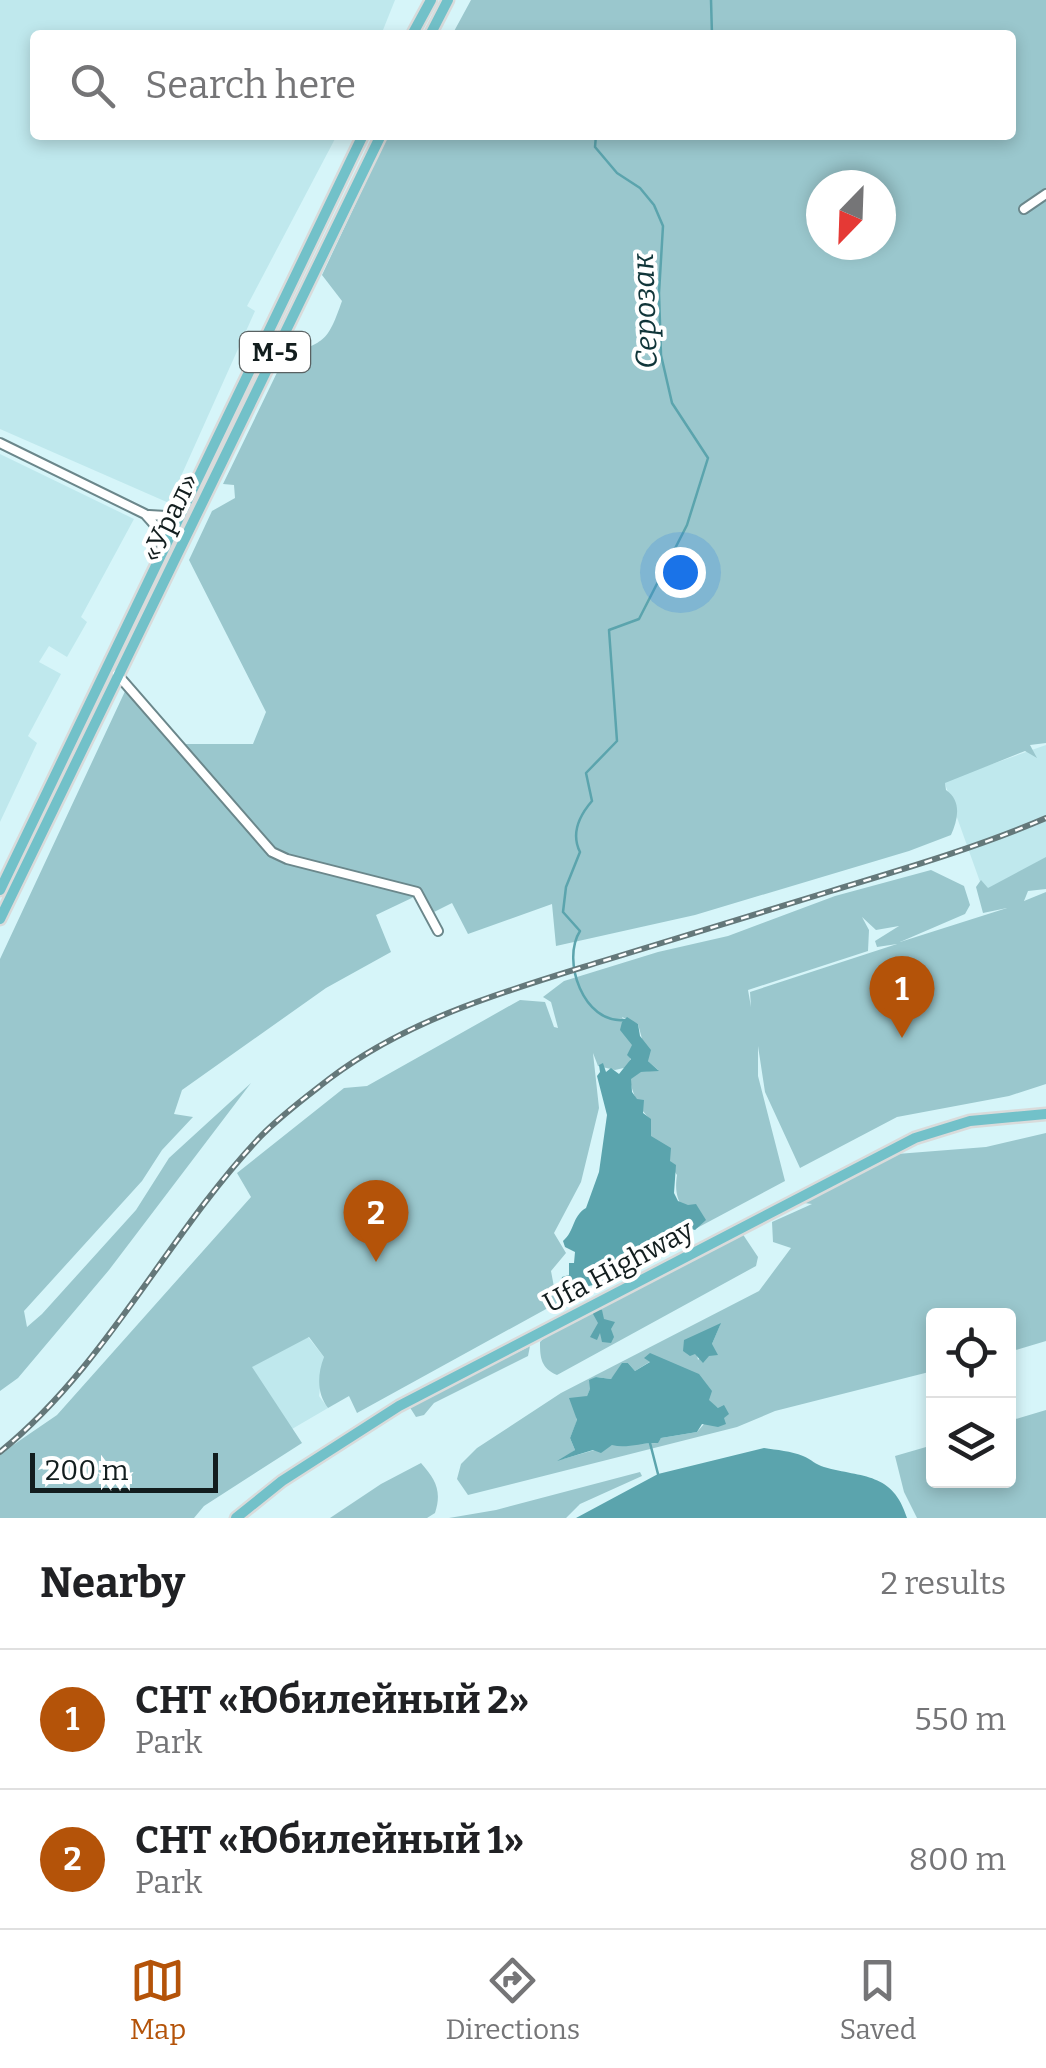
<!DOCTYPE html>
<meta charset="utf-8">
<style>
body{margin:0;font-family:Bitter,serif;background:#f6f6f6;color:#202124}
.controls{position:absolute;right:30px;bottom:30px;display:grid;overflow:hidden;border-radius:10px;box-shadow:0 5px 15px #0003}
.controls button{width:90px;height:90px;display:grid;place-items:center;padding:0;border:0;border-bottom:2px solid #e0e0e0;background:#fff;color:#202124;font:50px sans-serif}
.compass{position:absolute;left:806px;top:170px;width:90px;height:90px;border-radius:50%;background:#fff;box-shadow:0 5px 15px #0003;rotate:203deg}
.scale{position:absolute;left:30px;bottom:25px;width:188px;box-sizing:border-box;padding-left:10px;border:5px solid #121d1e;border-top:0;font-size:28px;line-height:35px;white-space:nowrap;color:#121d1e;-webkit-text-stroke:8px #fff;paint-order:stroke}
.you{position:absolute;left:680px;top:572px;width:35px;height:35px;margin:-25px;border:8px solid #fff;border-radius:50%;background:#1a73e8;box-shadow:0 0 0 15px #1a73e833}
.badge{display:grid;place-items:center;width:65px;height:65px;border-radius:50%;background:#b45309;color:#fff;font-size:32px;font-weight:700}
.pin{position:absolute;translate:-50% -82px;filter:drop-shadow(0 2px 5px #0008)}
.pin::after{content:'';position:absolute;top:52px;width:35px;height:30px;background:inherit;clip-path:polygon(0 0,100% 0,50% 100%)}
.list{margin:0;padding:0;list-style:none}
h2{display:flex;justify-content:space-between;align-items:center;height:130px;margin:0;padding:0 40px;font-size:42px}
h2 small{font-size:32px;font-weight:400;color:#757577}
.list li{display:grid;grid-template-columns:65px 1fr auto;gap:30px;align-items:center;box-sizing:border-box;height:140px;padding:0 40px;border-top:2px solid #e0e0e0}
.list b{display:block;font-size:38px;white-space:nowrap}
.list p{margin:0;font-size:32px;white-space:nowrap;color:#757577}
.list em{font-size:32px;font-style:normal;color:#757577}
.icon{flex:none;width:55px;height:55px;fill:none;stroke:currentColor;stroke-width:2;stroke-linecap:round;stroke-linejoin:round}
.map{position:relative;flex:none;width:1046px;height:1518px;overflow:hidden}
.search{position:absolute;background:#fff;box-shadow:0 5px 15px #0003;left:30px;right:30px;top:30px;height:110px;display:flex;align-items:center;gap:25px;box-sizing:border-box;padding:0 35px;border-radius:10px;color:#757577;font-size:38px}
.sheet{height:410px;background:#fff}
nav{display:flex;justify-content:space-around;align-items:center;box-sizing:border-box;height:140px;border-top:2px solid #e0e0e0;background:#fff;font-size:28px;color:#757577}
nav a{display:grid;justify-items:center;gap:5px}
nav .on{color:#b45309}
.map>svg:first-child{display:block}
.built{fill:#bfe8ed}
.green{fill:#9ac7cd;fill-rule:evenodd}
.water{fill:#5ba4ad}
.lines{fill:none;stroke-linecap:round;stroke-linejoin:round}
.stream{stroke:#5ba4ad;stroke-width:2.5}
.minor-casing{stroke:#6b878b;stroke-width:12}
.major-casing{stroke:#d9dbdb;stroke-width:15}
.minor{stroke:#fff;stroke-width:8}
.major{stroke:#72c1c9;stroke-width:10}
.rail-casing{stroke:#64787a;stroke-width:6}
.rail{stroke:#fff;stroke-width:2.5;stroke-dasharray:8;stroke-linecap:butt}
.labels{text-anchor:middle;stroke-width:8;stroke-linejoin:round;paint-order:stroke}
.shield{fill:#fff;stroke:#596162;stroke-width:2.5}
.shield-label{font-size:25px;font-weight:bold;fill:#121d1e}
.street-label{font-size:28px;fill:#121d1e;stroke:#fff}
.water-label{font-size:30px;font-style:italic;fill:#103539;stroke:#fff}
</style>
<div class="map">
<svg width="1046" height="1518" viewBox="0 0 1046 1518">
<rect width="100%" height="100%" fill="#d6f5f9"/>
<path class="built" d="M0,0H395L381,35H35V135H337L247,306L255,311L169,503L0,429Z
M0,454L134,519L81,617L87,622L67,657L49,646L39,662L61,674L28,736L37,743L0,822Z
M1046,745V864L984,893L944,781Z
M308,1337L324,1357L319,1396L328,1408L292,1429L251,1367Z"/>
<path class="green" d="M471,0H1046V743L1030,745L1037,758L1025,751L945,783L946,790C962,801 958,819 951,835L909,851L695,915L556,946L552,904L468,934L452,903L430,914L420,895L276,852L268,846L183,744H253L266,712L189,560L212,511L235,498L234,485L223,484L286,354C326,343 328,340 342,301L322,275L388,135H1011V35H452ZM821,185H881V245H821Z
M127,687L271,858L416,896L376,915L391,952L326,988L182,1090L174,1114L193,1117L162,1150L142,1181L24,1311L27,1327L42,1314L136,1210L169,1158L251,1083L109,1270L18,1378L0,1391V959Z
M1046,857V889L1028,891L1024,901L1046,892V1084L1009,1096L897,1117L800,1168L765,1092L758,1046V1076L785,1181L697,1228C683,1208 673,1201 677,1175L650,1136L651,1120C640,1110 632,1094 630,1079L640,1072L658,1070L648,1061L638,1024L622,1017L635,1043L628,1067L615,1070L598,1066L593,1053L599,1108L581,1182L554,1233L566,1253L551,1271L557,1303L357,1413L349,1396L328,1408C317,1394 317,1375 324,1357L309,1337L252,1367L302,1443L204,1506L194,1518H0V1454L57,1415L251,1197L237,1173L344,1088L367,1086L520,1000L545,1002L554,1027L558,1028L551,1002L543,997L564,981L658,952L728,936L835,896L931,870L964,886L970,905L965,914L900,942L1007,908L983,913L976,887L981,880L988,888ZM862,917L876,930L899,926L875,941L877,947L897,944L750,992L751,1007L748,990L868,951L869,930Z
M1046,1133V1341L1009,1352L1008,1316H934L933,1371L775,1411L737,1427L468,1495L457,1479L461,1464L477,1448L561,1393L759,1291L791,1248L773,1242L772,1222L812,1204L797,1202L897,1154L986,1147ZM720,1325L712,1344L698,1360L694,1337ZM651,1361L718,1408L697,1432L661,1438L657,1443L612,1445L563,1459L575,1450L570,1438L577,1421L574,1406L587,1396L596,1377L611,1379L628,1363L635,1371Z
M742,1233L758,1257L756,1266L557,1375C541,1368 540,1358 540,1342L545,1337Z
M530,1346L528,1356L434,1403L424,1415L416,1417L409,1406Z
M1046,1410V1518H917L904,1492L895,1456L933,1445L934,1480H1008L1009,1421Z
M421,1463C436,1480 442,1491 435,1513L427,1518H330L381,1484Z
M640,1472L642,1476L580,1504L566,1518H449L496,1510Z"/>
<path class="water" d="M627,1017L638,1024L640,1036L651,1050L648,1061L659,1071L641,1072L631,1079L632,1092L637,1099L644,1100L643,1113L651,1119V1136L671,1148L670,1161L676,1165L674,1193L678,1201L688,1205L696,1204L706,1220L695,1230L688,1228L685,1235L597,1284L585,1287L582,1294L576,1291L557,1302L562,1277L569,1275V1263H574L575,1252L565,1247L563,1241C575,1231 572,1216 586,1208L599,1172L607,1115L597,1076L600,1072L599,1065L603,1063L606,1072L611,1068L619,1074L631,1059L627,1055L632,1045L620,1030L622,1022Z
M594,1307L602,1310L604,1319L615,1322L611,1329L614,1337L611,1343L602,1342L600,1333L597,1340L590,1337L598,1323L593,1314Z
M721,1323L712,1344L718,1355L709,1356L703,1363L695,1354L690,1356L683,1351L684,1340Z
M650,1353L699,1374L712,1391L709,1400L718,1408L724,1405L729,1414L724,1418L726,1424L718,1427L702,1424L697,1432L661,1438L658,1443C642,1442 627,1449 612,1445L601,1453L593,1450L557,1461L575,1450L570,1438L577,1420L569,1398L587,1396L590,1389L589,1380L596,1377L611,1379L622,1363H628L635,1371L650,1362L644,1358Z
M764,1448C777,1450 791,1451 803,1456C811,1459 816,1465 824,1467C863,1478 893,1472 907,1518H576L658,1474Z"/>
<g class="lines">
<path class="stream" d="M711,0L712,35
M596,135L595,147L617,173L640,188L654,205L663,226L659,293L661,355L672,403L708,458L687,525L639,619L609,630L617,741L586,773L592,801C579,816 571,834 580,852L566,887L563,912L580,931C561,961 584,1024 624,1020
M650,1443L658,1474"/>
<g class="minor-casing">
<path id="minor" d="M1024,209L1046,194
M0,443L145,514L161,532L162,547
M149,515L166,516L182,506
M117,674L272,852L287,859L417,892L438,931"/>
</g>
<g class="major-casing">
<path id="major" d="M412,35L431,0
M430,35L448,0
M0,890L363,135
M0,919L381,135
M236,1518L282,1481L399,1406L915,1138L970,1121L1046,1114"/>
</g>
<use href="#minor" class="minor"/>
<use href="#major" class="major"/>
<g class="rail-casing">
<path id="rail" d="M0,1452C107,1365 166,1237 260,1137C280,1116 306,1097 329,1079C411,1017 509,990 606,960C681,937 756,914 831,891C903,869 976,848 1046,818"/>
</g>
<use href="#rail" class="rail"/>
</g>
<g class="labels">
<rect class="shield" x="240" y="332" width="70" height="40" rx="8"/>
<g class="shield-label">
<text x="275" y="361">М-5</text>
</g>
<g class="street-label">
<text transform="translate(169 517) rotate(-64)" y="10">«Урал»</text>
<text transform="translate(618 1266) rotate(-28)" y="10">Ufa Highway</text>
</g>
<g class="water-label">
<text transform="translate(645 311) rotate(-92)" y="10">Серозак</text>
</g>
</g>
</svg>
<div class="controls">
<button><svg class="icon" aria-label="locate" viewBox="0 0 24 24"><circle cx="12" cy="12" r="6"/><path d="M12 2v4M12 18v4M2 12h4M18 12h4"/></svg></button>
<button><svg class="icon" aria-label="layers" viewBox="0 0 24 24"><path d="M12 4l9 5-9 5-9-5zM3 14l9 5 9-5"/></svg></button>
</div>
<svg class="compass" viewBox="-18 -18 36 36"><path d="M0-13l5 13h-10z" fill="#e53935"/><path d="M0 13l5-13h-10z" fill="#757577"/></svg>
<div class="scale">200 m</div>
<div class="you"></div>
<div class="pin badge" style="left:902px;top:1038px">1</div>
<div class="pin badge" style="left:376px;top:1262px">2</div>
<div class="search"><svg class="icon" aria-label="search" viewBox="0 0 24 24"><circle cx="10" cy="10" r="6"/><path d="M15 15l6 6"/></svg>Search here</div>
</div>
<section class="sheet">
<h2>Nearby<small>2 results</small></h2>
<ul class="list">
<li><span class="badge">1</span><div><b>СНТ «Юбилейный 2»</b><p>Park</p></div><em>550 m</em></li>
<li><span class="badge">2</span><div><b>СНТ «Юбилейный 1»</b><p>Park</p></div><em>800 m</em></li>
</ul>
</section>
<nav>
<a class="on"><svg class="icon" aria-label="map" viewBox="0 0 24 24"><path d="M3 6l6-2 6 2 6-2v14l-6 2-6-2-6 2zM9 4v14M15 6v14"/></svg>Map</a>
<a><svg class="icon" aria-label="directions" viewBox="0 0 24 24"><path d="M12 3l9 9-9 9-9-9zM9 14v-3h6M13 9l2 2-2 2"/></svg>Directions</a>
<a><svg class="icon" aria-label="saved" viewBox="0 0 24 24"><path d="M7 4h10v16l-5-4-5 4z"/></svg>Saved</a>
</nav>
